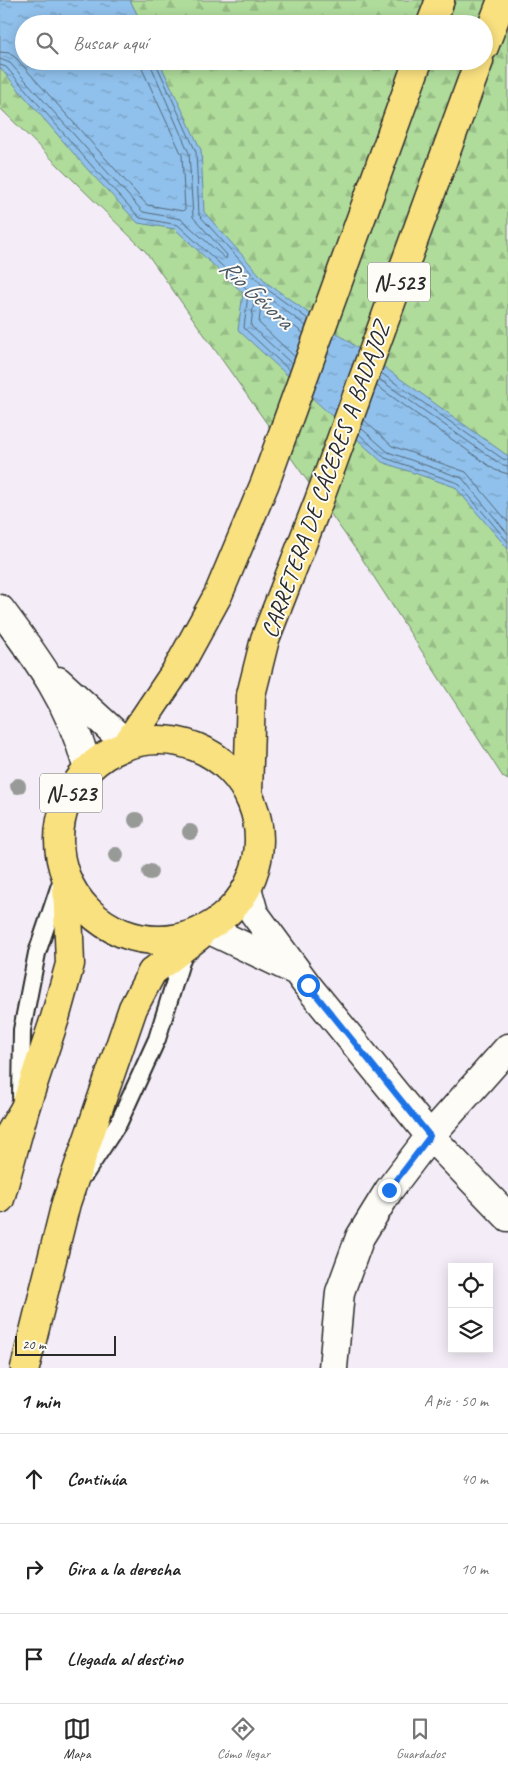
<!DOCTYPE html>
<html lang="es">
<meta charset="utf-8">
<style>
body{margin:0;font-family:Caveat,sans-serif;background:#f6f6f6;color:#222}
.controls{position:absolute;right:15px;bottom:15px;display:grid;overflow:hidden;border-radius:0px;box-shadow:0 2px 12px #0003}
.controls button{width:45px;height:45px;display:grid;place-items:center;padding:0;border:0;border-bottom:1px solid #e0e0e0;background:#fff;color:#222;font:25px sans-serif}
.scale{position:absolute;left:15px;bottom:12px;width:101px;box-sizing:border-box;padding-left:5px;border:2px solid #2b2b2b;border-top:0;font-size:14px;line-height:18px;white-space:nowrap;color:#2b2b2b;-webkit-text-stroke:4px #fdfcf7;paint-order:stroke}
.stop{position:absolute;width:15px;height:15px;margin:-11px;border:4px solid #1a73e8;border-radius:50%;background:#fff}
.stop.end{background:#1a73e8;border-color:#fff;box-shadow:0 1px 5px #0008}
.list{margin:0;padding:0;list-style:none}
h2{display:flex;justify-content:space-between;align-items:center;height:65px;margin:0;padding:0 20px;font-size:21px}
h2 small{font-size:16px;font-weight:400;color:#767676}
.list li{display:grid;grid-template-columns:32px 1fr auto;gap:15px;align-items:center;box-sizing:border-box;height:90px;padding:0 20px;border-top:1px solid #e0e0e0}
.list b{display:block;font-size:19px;white-space:nowrap}
.list em{font-size:16px;font-style:normal;color:#767676}
.icon{flex:none;width:28px;height:28px;fill:none;stroke:currentColor;stroke-width:2;stroke-linecap:round;stroke-linejoin:round}
.map{position:relative;flex:none;width:508px;height:1368px;overflow:hidden}
.search{position:absolute;background:#fff;box-shadow:0 2px 12px #0003;left:15px;right:15px;top:15px;height:55px;display:flex;align-items:center;gap:12px;box-sizing:border-box;padding:0 18px;border-radius:28px;color:#767676;font-size:19px}
.sheet{height:335px;background:#fff}
nav{display:flex;justify-content:space-around;align-items:center;box-sizing:border-box;height:70px;border-top:1px solid #e0e0e0;background:#fff;font-size:14px;color:#767676}
nav a{display:grid;justify-items:center;gap:2px}
nav .on{color:#2b2b2b}
.map>svg:first-child{display:block}
.forest{fill:url(#forest-firs);stroke:#6d8463;fill-rule:evenodd}
.water{fill:url(#water-ripples);stroke:#68859f}
.lines{fill:none;stroke-linecap:round;stroke-linejoin:round}
.shore{stroke:#536778;stroke-width:1}
.service-casing{stroke:#2b2b2b;stroke-width:20}
.minor-casing{stroke:#2b2b2b;stroke-width:31}
.trunk-casing{stroke:#2b2b2b;stroke-width:31}
.motorway-casing{stroke:#2b2b2b;stroke-width:31}
.service{stroke:#fdfcf7;stroke-width:16}
.minor{stroke:#fdfcf7;stroke-width:28}
.trunk{stroke:#fae180;stroke-width:28}
.motorway{stroke:#fae180;stroke-width:28}
.tree{fill:#989a97}
.route{stroke:#1a73e8;stroke-width:6}
.labels{text-anchor:middle;stroke-width:4;stroke-linejoin:round;paint-order:stroke}
.shield{fill:#fdfcf7;stroke:#6a6a68;stroke-width:1}
.shield-label{font-size:22px;font-weight:bold;fill:#2b2b2b}
.street-label{font-size:24px;fill:#2b2b2b;stroke:#fdfcf7}
.water-label{font-size:25px;font-style:italic;fill:#495865;stroke:#fdfcf7}
</style>
<div class="map">
<svg width="508" height="1368" viewBox="0 0 508 1368">
<defs>
<pattern id="forest-firs" width="22" height="20" patternUnits="userSpaceOnUse" patternTransform="scale(1.25)"><rect width="22" height="20" fill="#afdc9b"/><path d="M5 1l3.5 6h-7zM16 11l3.5 6h-7z" fill="#97bd86"/></pattern>
<pattern id="water-ripples" width="26" height="14" patternUnits="userSpaceOnUse" patternTransform="scale(1.25)"><rect width="26" height="14" fill="#90c1ec"/><path d="M2 4q2-2 4 0t4 0M15 11q2-2 4 0t4 0" fill="none" stroke="#769dbf"/></pattern>
</defs>
<rect width="100%" height="100%" fill="#f4edf8"/>
<filter id="ink" filterUnits="userSpaceOnUse"><feTurbulence type="fractalNoise" baseFrequency=".02" numOctaves="2"/><feDisplacementMap in="SourceGraphic" scale="10" xChannelSelector="R" yChannelSelector="G"/><feConvolveMatrix kernelMatrix="1 2 1 2 8 2 1 2 1" color-interpolation-filters="sRGB"/></filter>
<g filter="url(#ink)">
<path class="forest" d="M0,0H508V780L503,777L361,557L146,252L0,108ZM24,24H484V61H24Z"/>
<path class="water" d="M0,0H130L142,24H24V61H159L201,150L204,212L267,283L508,456V549L455,487L382,462L238,330L243,293L175,229L138,223L88,170L0,68Z"/>
<g class="lines">
<path class="shore" d="M0,52L9,53L16,58L147,205L183,211L185,209L182,155L143,71L141,61
M0,59L10,63L143,212L181,219L226,259L227,255L193,217L189,153L149,61
M155,61L196,152L199,215L264,287L308,319
M0,65L6,67L92,166L140,218L178,225L247,289L248,294L244,328L290,371
M295,357L259,323L261,305L264,304L303,333
M292,364L251,326L255,291L258,290L306,326
M381,373L503,459L508,460
M379,379L500,464L508,466
M377,386L495,470L508,474
M364,420L392,446L466,472L508,522
M361,428L388,452L462,478L508,534
M359,434L385,458L458,483L508,542"/>
<g class="service-casing">
<path id="service" d="M21,1097L22,1030L37,953L61,882
M85,1174L119,1122L157,1039L185,949"/>
</g>
<g class="minor-casing">
<path id="minor" d="M0,609C39,661 70,703 87,766
M58,681L127,744
M247,888L254,913L307,985L430,1136L508,1217
M208,929L294,970
M333,1368L340,1292L360,1237L389,1190L430,1136L508,1048"/>
</g>
<g class="trunk-casing">
<path id="trunk" d="M431,24L440,0
M484,47L502,0
M59 840a100 100 0 1 1 200 0a100 100 0 1 1-200 0Z
M127,744L178,668L218,595L265,483L418,61
M248,793L251,695L265,639L318,503L479,61
M0,1199L25,1108L55,1018L70,964L67,884
M25,1368L66,1203L133,1008L152,972L199,936"/>
</g>
<g class="motorway-casing">
<path id="motorway" d="M0,1150L25,1108"/>
</g>
<use href="#service" class="service"/>
<use href="#minor" class="minor"/>
<use href="#trunk" class="trunk"/>
<use href="#motorway" class="motorway"/>
</g>
<g class="tree">
<circle cx="18" cy="786" r="8"/>
<circle cx="136" cy="820" r="8"/>
<circle cx="190" cy="832" r="8"/>
<circle cx="116" cy="855" r="8"/>
<circle cx="150" cy="872" r="8"/>
</g>
</g>
<g class="lines" filter="url(#ink)">
<path class="route" d="M308,985L430,1136L389,1190"/>
</g>
<g class="labels">
<g class="shield">
<rect x="368" y="262.5" width="62" height="39" rx="4"/>
<rect x="40" y="773.5" width="62" height="39" rx="4"/>
</g>
<g class="shield-label">
<text x="399" y="290">N-523</text>
<text x="71" y="801">N-523</text>
</g>
<g class="street-label">
<text transform="translate(325 480) rotate(-70)" y="8">CARRETERA DE CÁCERES A BADAJOZ</text>
</g>
<g class="water-label">
<text transform="translate(257 293) rotate(43)" y="9">Río Gévora</text>
</g>
</g>
</svg>
<div class="controls">
<button><svg class="icon" aria-label="locate" viewBox="0 0 24 24"><circle cx="12" cy="12" r="6"/><path d="M12 2v4M12 18v4M2 12h4M18 12h4"/></svg></button>
<button><svg class="icon" aria-label="layers" viewBox="0 0 24 24"><path d="M12 4l9 5-9 5-9-5zM3 14l9 5 9-5"/></svg></button>
</div>
<div class="scale">20 m</div>
<div class="stop" style="left:308px;top:985px"></div>
<div class="stop end" style="left:389px;top:1190px"></div>
<div class="search"><svg class="icon" aria-label="search" viewBox="0 0 24 24"><circle cx="10" cy="10" r="6"/><path d="M15 15l6 6"/></svg>Buscar aquí</div>
</div>
<section class="sheet">
<h2>1 min<small>A pie · 50 m</small></h2>
<ul class="list">
<li><svg class="icon" aria-label="ahead" viewBox="0 0 24 24"><path d="M12 20V5M6 11l6-6 6 6"/></svg><div><b>Continúa</b></div><em>40 m</em></li>
<li><svg class="icon" aria-label="right" viewBox="0 0 24 24"><path d="M7 20v-9h11M14 6l5 5-5 5"/></svg><div><b>Gira a la derecha</b></div><em>10 m</em></li>
<li><svg class="icon" aria-label="arrive" viewBox="0 0 24 24"><path d="M6 21V4h12l-3 4 3 4H6"/></svg><div><b>Llegada al destino</b></div></li>
</ul>
</section>
<nav>
<a class="on"><svg class="icon" aria-label="map" viewBox="0 0 24 24"><path d="M3 6l6-2 6 2 6-2v14l-6 2-6-2-6 2zM9 4v14M15 6v14"/></svg>Mapa</a>
<a><svg class="icon" aria-label="directions" viewBox="0 0 24 24"><path d="M12 3l9 9-9 9-9-9zM9 14v-3h6M13 9l2 2-2 2"/></svg>Cómo llegar</a>
<a><svg class="icon" aria-label="saved" viewBox="0 0 24 24"><path d="M7 4h10v16l-5-4-5 4z"/></svg>Guardados</a>
</nav>
